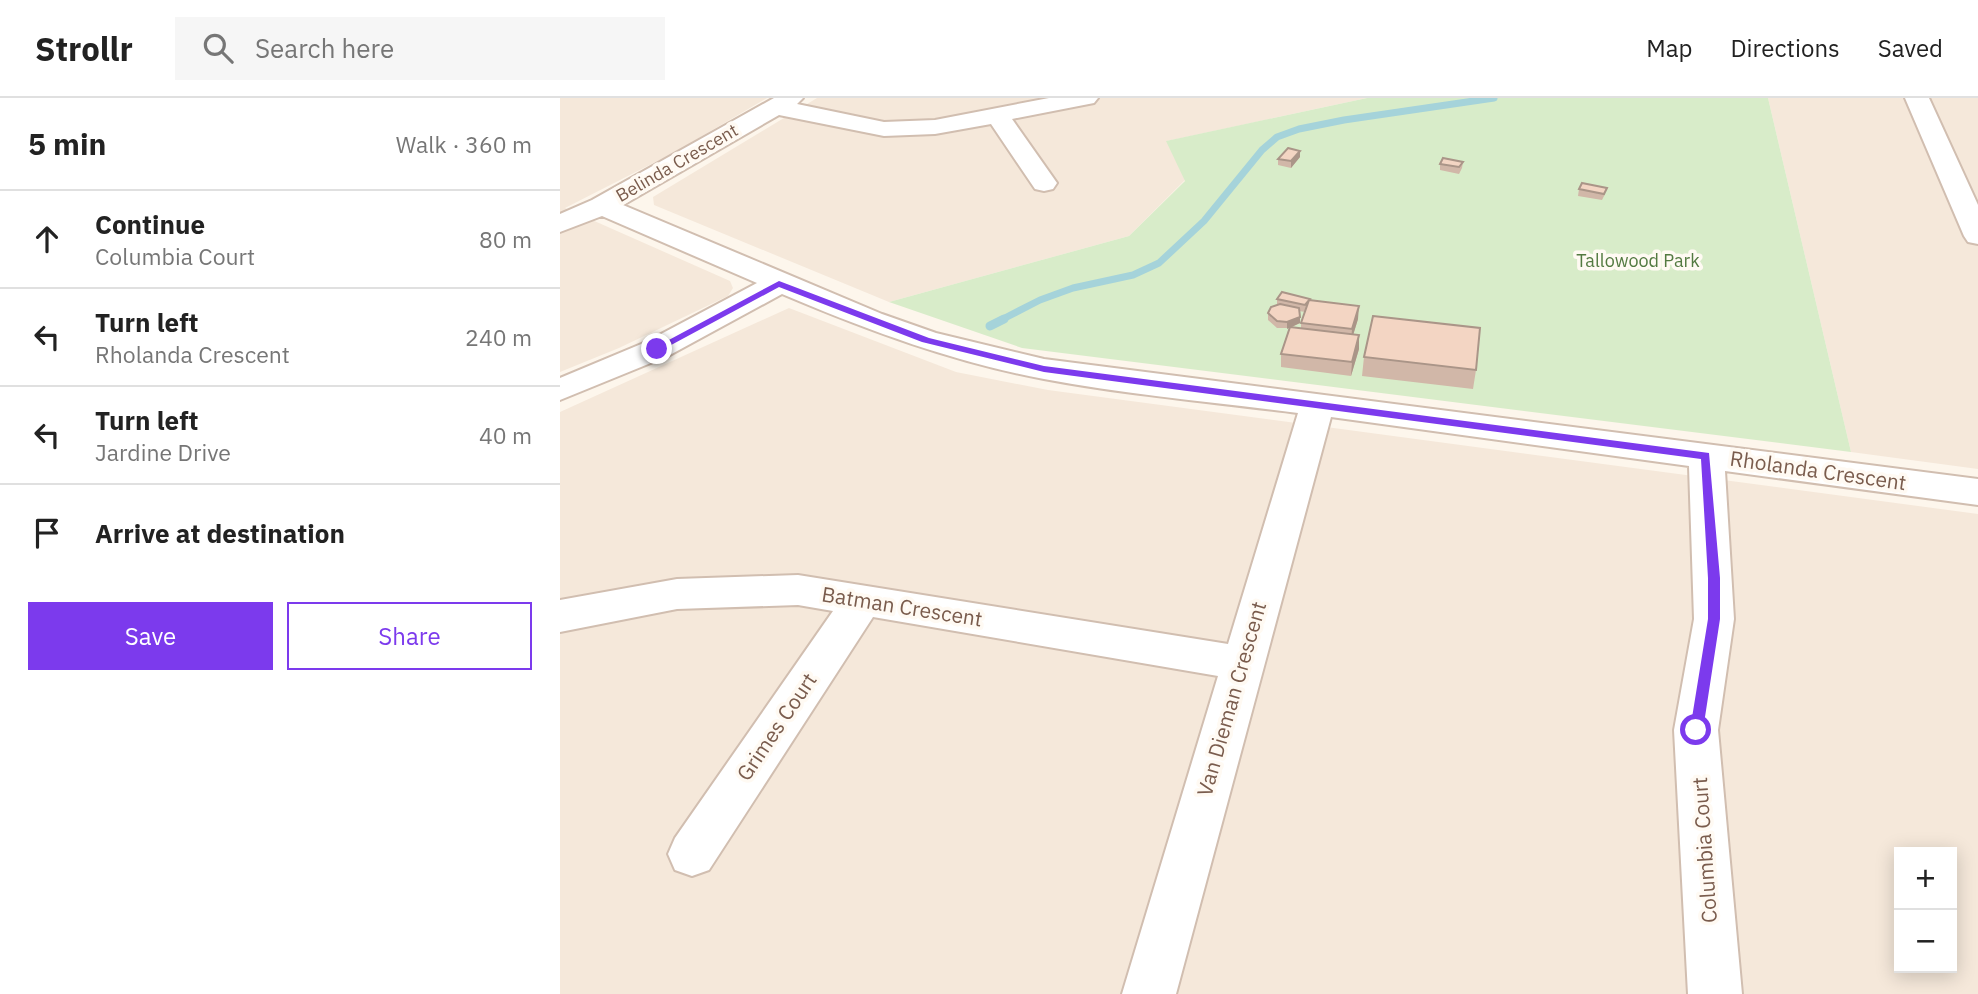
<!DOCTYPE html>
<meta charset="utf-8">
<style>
body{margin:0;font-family:"IBM Plex Sans",sans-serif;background:#f6f6f6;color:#222}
.controls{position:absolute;right:21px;bottom:21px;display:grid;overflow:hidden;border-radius:0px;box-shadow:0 4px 18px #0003}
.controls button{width:63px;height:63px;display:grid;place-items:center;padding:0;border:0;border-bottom:2px solid #e0e0e0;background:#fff;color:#222;font:35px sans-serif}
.stop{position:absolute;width:21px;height:21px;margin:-16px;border:5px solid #7c3aed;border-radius:50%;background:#fff}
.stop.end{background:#7c3aed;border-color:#fff;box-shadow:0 2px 7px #0008}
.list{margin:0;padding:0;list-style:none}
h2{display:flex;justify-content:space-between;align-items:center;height:91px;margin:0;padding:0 28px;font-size:30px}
h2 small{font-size:23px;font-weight:400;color:#767676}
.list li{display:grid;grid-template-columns:46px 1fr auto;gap:21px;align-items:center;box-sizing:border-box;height:98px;padding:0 28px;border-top:2px solid #e0e0e0}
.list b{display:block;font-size:26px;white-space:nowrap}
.list p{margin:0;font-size:23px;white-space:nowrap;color:#767676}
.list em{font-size:23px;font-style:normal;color:#767676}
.actions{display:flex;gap:14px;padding:21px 28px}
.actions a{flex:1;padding:16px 0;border:2px solid #7c3aed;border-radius:0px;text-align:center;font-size:24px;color:#7c3aed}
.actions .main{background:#7c3aed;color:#fff}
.icon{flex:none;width:38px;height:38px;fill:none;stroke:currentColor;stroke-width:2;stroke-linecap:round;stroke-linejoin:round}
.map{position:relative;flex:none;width:1418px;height:896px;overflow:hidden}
header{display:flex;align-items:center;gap:42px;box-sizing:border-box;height:98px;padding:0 35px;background:#fff;border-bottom:2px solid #e0e0e0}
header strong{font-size:33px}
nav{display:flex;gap:38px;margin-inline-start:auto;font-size:24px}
.search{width:490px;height:63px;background:#f6f6f6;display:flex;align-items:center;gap:18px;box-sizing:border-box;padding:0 24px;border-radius:0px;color:#767676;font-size:26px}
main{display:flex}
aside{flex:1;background:#fff}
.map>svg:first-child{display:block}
.residential{fill:#f5e8da;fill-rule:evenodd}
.green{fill:#d8ecc9}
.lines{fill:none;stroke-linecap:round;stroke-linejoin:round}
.stream-far1{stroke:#a5d3da;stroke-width:7}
.stream{stroke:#a5d3da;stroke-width:9}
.minor-casing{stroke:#d1beb0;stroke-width:4}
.minor{fill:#fff;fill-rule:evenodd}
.wall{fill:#d1b7a8;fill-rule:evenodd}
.shaded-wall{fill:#aa9588}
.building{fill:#f3d5c3;stroke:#aa9588;stroke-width:2}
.route{fill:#7c3aed}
.labels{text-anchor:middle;stroke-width:7;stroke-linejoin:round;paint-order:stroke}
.far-street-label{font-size:18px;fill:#7a5c4d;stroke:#fffaf3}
.far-park-label{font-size:18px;fill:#537a41;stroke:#fffaf3}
.street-label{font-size:21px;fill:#7a5c4d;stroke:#fffaf3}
</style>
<header>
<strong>Strollr</strong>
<div class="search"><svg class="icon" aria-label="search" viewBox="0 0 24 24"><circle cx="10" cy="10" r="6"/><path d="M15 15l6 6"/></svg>Search here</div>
<nav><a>Map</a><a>Directions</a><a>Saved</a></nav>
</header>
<main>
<aside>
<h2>5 min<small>Walk · 360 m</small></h2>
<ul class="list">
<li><svg class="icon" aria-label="ahead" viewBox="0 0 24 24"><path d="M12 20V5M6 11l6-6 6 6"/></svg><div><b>Continue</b><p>Columbia Court</p></div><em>80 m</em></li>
<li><svg class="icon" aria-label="left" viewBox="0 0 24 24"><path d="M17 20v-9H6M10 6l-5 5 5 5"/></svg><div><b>Turn left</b><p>Rholanda Crescent</p></div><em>240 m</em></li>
<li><svg class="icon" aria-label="left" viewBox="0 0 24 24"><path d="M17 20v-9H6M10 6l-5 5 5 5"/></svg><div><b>Turn left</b><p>Jardine Drive</p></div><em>40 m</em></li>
<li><svg class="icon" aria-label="arrive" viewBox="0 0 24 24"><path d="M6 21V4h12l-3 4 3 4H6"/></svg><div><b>Arrive at destination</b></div></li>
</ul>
<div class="actions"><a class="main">Save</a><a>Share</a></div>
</aside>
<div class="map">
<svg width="1418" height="896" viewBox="0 0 1418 896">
<rect width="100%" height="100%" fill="#fdf6ec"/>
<path class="residential" d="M0,0H207L115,54L5,110L170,183L173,190L168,198L59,250L0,274Z
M257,0H807L607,43L625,82L569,138L329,204L94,107L93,99Z
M1208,0H1418V371L1291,354Z
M229,210L396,274L488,292L1418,416V896H0V314ZM1339,754H1392V870H1339Z"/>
<path class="green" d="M807,0H1208L1291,354L462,250L329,204L569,138L625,83L606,43Z"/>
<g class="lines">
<path class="stream-far1" d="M441,222L480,202L513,190L573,177L599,165L644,123L702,52L717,39L739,31L784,22L934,0"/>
<path class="stream" d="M430,228L444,221"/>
<g class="minor-casing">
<path id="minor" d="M214,0H243L237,6L324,24L375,22L489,0H538L534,5L452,21L497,85L493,91L484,93L475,91L431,26L375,36L324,38L219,17L63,107L322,216L376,235L484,261L1418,381V407L1165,373L1174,521L1158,632L1182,896H1128L1114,632L1134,521L1129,368L771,319L616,896H562L658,578L313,519L149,772L132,778L115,772L108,756L115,740L273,513L238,507L117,511L0,534V502L117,481L238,477L668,546L738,315C654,304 568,297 484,281C393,264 307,232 222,196L108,258L0,302V280L86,244L197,185L42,118L0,134V116L32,102Z
M1345,0H1369L1418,107V146L1408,144L1404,138Z"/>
</g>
<use href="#minor" class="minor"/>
</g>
<path class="wall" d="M740,59L731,70L718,67V61Z
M903,64L902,70L899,76L880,72V66Z
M1019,91L1045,96L1042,102L1018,98Z
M717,201L750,202L798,221L793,237H799V251L791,278L721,269V256L729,230H717L708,222V215L717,207ZM739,213L745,214L741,225V230L732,229L740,225Z
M804,259L916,272L913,291L802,278Z"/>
<path class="shaded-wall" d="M740,53V59L731,70V63Z
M799,208L798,221L791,244L792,231Z
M740,219V225L727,231V224Z
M799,237V251L791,278L792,264Z"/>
<path class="building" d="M728,50L740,53L731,63L718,61Z
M883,60L903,64L899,69L880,66Z
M1022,85L1047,90L1044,96L1019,91Z
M722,194L750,201L745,207L717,201Z
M749,202L799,208L792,231L741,225Z
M720,206L739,210L740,219L727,224L717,223L708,215L711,209Z
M813,218L920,230L916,272L804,259Z
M730,229L799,237L792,264L721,256Z"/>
<path class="route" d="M219,183L369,240L484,268L1149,355L1160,480V521L1143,632L1136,637L1130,632L1148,521V480L1141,361L484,274L362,244L219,189L100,253L92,251Z"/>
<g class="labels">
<g class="far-street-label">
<text transform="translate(117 65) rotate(-30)" y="6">Belinda Crescent</text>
</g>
<g class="far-park-label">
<text x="1078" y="169">Tallowood Park</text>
</g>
<g class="street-label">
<text transform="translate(1258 373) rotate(8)" y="7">Rholanda Crescent</text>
<text transform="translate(342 509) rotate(9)" y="7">Batman Crescent</text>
<text transform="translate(672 601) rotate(-74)" y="7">Van Dieman Crescent</text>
<text transform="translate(217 629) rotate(-56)" y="7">Grimes Court</text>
<text transform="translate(1145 752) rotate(-94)" y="7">Columbia Court</text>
</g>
</g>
</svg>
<div class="controls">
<button>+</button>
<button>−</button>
</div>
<div class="stop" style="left:1136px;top:632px"></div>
<div class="stop end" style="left:97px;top:251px"></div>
</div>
</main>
